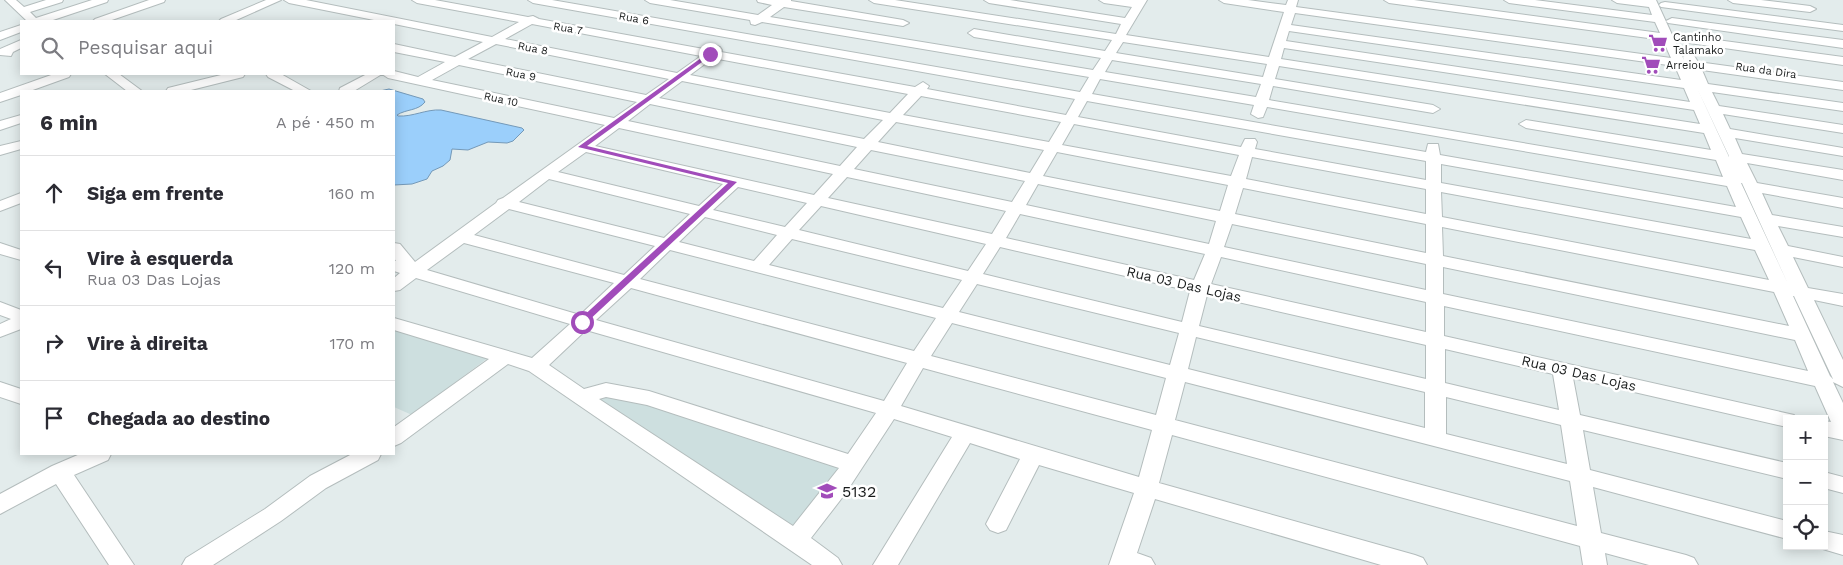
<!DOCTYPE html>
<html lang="pt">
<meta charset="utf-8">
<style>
body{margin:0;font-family:"Work Sans",sans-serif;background:#f7f7f7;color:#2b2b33}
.controls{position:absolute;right:15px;bottom:15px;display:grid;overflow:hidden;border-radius:0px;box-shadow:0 2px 12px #0003}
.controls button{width:45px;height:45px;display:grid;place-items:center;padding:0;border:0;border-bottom:1px solid #e1e1e2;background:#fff;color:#2b2b33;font:25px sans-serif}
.stop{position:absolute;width:15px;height:15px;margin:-11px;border:4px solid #a14cba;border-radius:50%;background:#fff}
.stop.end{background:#a14cba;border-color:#fff;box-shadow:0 1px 5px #0008}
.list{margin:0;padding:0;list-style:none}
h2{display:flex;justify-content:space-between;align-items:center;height:65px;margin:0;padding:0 20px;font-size:21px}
h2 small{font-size:16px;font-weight:400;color:#7c7c81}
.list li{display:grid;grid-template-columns:32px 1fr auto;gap:15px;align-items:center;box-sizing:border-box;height:75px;padding:0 20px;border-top:1px solid #e1e1e2}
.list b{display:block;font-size:19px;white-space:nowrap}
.list p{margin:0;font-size:16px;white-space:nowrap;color:#7c7c81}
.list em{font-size:16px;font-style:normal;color:#7c7c81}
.icon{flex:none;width:28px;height:28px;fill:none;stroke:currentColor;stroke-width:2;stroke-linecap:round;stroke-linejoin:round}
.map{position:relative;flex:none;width:1843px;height:565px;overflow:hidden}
.search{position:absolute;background:#fff;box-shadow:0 2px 12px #0003;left:20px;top:20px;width:375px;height:55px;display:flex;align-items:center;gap:12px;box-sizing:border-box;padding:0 18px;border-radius:0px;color:#7c7c81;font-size:19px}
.panel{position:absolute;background:#fff;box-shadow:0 2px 12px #0003;left:20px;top:90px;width:375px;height:365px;border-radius:0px}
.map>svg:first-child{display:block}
.built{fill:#cddfdf}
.water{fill:#9bcffb;stroke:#7499b8}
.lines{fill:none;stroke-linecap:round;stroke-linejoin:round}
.minor-casing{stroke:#b4bdbd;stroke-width:2}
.minor{fill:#fff;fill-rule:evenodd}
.route{fill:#a14cba}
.labels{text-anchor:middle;stroke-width:5;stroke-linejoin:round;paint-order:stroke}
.far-street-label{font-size:11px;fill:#181b1b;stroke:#fff}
.far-poi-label{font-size:11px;fill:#181b1b;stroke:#fff;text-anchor:start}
.street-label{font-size:14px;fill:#181b1b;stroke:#fff}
.near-poi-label{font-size:16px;fill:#181b1b;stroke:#fff;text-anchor:start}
</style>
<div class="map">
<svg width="1843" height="565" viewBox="0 0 1843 565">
<rect width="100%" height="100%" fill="#e3ecec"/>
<path class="built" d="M394,326L493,354L412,415L394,407Z
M607,395L638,399L844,465L796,532L591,397Z"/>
<path class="water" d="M389,89L423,99L425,102C418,111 406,109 397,115L398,116C413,117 426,109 441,110L522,128L524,130L513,141L507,143L488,142L468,150L452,149L450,160L443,166L432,171L427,179L412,184L394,185V91H380Z"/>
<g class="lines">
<g class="minor-casing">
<path id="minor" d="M5,0H16L24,7L46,0H63L62,2L30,12L36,18L92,0H108L107,2L50,21H27Z
M149,0H165L164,2L109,21H93L95,19Z
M266,0H281L234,21H219L221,19Z
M284,0H306L492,37L519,22L417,3L412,0H435L528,17L533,16L539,19L709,50L716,46L720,47L722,50L721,52L915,87L923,82L929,86L927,89L1066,115L1075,99L533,3L528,0H552L1080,92L1089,77L762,22L755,25L751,24L750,20L650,3L645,0H670L758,15L772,5L758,2L757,0H791V1L903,20L909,23L903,26L784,7L770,17L1093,70L1101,58L974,37L968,33L974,29L1105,51L1112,40L874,3L869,0H895L1116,34L1121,24L989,3L984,0H1010L1125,18L1132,7L1104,3L1099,0H1147L1126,35L1269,57L1284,12L1224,3L1219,0H1248L1286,5L1288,0H1298L1296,7L1671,58L1663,40L1389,3L1384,0H1414L1660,33L1655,22L1509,3L1504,0H1535L1652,15L1649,7L1617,3L1612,0H1656L1674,39L1680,35L1843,57V65L1675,41L1684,60L1683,57L1689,53L1693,54L1698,62L1843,82V90L1702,70L1708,84L1843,103V111L1712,92L1719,106L1843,125V133L1723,114L1730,129L1843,148V156L1735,138L1742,154L1843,170V180L1747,163L1757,183L1843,198V208L1762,193L1772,215L1843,227V237L1778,226L1788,246L1843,257V267L1793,257L1808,288L1843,294V306L1814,300L1843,360V387L1833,382L1843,403V440L1824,436V421L1831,422L1815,386L1444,306V336L1794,415L1797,419H1787V427L1573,378L1580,415L1787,463V479L1583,430L1590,470L1787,521V539L1593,487L1601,533L1686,555L1694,558L1698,565H1649L1605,553L1607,565H1583L1580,546L1172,435L1159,483L1415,555L1423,558L1427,565H1381L1155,499L1137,553L1151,558L1155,565H1109L1134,493L1039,465L1006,530L998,533L990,530L986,524L1020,459L970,443L898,565H873L952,437L894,419L845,494L811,538L838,558L842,565H812L529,371L508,364L401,443L394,446V427L489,359L394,330V318L532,358L570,324L416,278L400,290L394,291V278L400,273L394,271V261H396L394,258V243L400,244L415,262L496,203L498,200L503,198L605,125L388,78L382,74L354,91H339L340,88L367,74H394V71L418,77L445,62L394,52V44L455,57L483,42L394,24V21H379L289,3ZM1295,13L1675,66L1681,80L1291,25ZM532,24L701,56L677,73L505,39ZM1289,31L1684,88L1690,102L1286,41ZM1123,42L1267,64L1263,77L1116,53ZM496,44L669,79L646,95L468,59ZM1284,48L1694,110L1700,124L1281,59ZM713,58L908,94L890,113L690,75ZM1112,60L1261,84L1256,97L1105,72ZM459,65L637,102L614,118L432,80ZM1279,66L1704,133L1711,150L1526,120L1519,124L1526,128L1716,160L1723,177L1269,100L1273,86L1433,113L1440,109L1433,105L1275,79ZM1100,79L1254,105L1251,114L1258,118L1263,117L1267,107L1727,186L1736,207L1440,155L1438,144H1428L1426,152L1092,94ZM682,81L883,120L864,139L659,98ZM1697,88L1729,156V157ZM921,96L1061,122L1049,142L903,115ZM1087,101L1426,161V180L1255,149L1257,142L1255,139H1245L1241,147L1078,117ZM650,104L857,147L840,166L628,121ZM896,122L1044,150L1030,173L878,142ZM1074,124L1239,155L1231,176L1062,145ZM619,128L833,174L814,195L595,146ZM871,150L1025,181L1012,202L854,169ZM586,152L723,184L699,206L558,172ZM1057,152L1228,185L1220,211L1043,176ZM1252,157L1426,189V214L1246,179ZM1441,164L1741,217L1751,239L1441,183ZM847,177L1006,211L992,234L828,198ZM549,179L690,214L664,238L519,202ZM1741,183H1742L1788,284ZM1038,184L1216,221L1209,244L1026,205ZM738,187L807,203L785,227L713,210ZM1243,188L1426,224V253L1235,214ZM1441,192L1755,250L1769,280L1442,217ZM821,206L986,244L968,271L799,230ZM509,209L655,246L624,275L474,235ZM1020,214L1205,254L1194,280L1006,238ZM705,217L777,235L754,261L679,242ZM1232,224L1426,264V290L1224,247ZM1442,227L1774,292L1789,326L1443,256ZM792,239L962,280L943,308L769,265ZM464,243L614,283L580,315L427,270ZM1000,247L1190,291L1182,322L983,274ZM670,250L936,318L914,351L640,279ZM1221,257L1426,302V332L1211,284ZM1443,267L1795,340L1808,371L1443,294ZM977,284L1179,333L1170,365L959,312ZM631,288L907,363L884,401L596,320ZM1207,295L1426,345V379L1199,326ZM1793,296H1794L1833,379L1830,376ZM952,323L1166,378L1156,415L931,356ZM586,330L876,413L848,454L649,391L606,383L584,389L549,365ZM1196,337L1425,392V428L1188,369ZM1445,349L1553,374L1559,410L1445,383ZM923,368L1152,430L1139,477L901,406ZM1185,382L1570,481L1577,526L1175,420ZM606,397L647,405L839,468L793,526L599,399ZM1446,397L1561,425L1567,464L1446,434Z
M1728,0H1761L1810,6L1816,9L1810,12L1733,3Z
M1665,2L1843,25V31L1661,7L1659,5L1661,3Z
M1672,18L1843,40V48L1668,23L1666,21Z
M21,25V32L0,40V32Z
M21,40V48L13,52L11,56L0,55V49Z
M54,74H71L69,77L30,91H21V95L0,102V93Z
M105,74H119L142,91H127Z
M225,74H245L243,77L187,91H166L168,88Z
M266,74H281L311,91H295L268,77Z
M21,115V123L0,130V121Z
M21,141V149L0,155V146Z
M21,193V203L0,211V201Z
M0,243L21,250V260L0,254Z
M0,302L21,310V329L0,337V324L11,319L0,315Z
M0,382L21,389V404L0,397Z
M80,454H111L108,460L74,475L134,565H109L56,484L0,514V494L52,466Z
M352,454H381L378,460L326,488L281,521L213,565H182L186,558L265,509L310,476Z
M1824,472L1843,477V493L1824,488Z
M1824,531L1843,535V555L1816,547L1824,546Z"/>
</g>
<use href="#minor" class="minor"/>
</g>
<path class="route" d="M708,53L713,54L587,146L737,182L585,324H579V320L728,183L578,147Z"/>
<defs>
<g id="supermarket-bare" transform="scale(1.5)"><path d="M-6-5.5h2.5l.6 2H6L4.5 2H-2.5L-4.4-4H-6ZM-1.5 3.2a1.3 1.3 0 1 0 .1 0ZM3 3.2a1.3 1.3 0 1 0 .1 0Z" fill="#a14cba" stroke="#fff" stroke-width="2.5" paint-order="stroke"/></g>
<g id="school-bare" transform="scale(1.5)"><path d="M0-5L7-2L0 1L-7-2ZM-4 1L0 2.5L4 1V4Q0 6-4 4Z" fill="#a14cba" stroke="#fff" stroke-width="2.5" paint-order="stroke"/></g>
</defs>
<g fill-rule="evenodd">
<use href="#supermarket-bare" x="1658" y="43"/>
<use href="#supermarket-bare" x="1651" y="65"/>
<use href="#school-bare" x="827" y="491"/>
</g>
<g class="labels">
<g class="far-street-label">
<text transform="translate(634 18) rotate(10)" y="4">Rua 6</text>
<text transform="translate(568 28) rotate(10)" y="4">Rua 7</text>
<text transform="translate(533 48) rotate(11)" y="4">Rua 8</text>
<text transform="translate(1766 70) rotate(8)" y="4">Rua da Dira</text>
<text transform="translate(521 74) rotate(11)" y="4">Rua 9</text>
<text transform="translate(501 99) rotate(12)" y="4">Rua 10</text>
</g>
<g class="far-poi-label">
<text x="1673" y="41">Cantinho<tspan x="1673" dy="13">Talamako</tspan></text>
<text x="1666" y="69">Arreiou</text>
</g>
<g class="street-label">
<text transform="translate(1184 284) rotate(13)" y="5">Rua 03 Das Lojas</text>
<text transform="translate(1579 373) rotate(13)" y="5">Rua 03 Das Lojas</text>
</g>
<g class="near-poi-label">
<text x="842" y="497">5132</text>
</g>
</g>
</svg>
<div class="controls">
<button>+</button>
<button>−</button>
<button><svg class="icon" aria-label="locate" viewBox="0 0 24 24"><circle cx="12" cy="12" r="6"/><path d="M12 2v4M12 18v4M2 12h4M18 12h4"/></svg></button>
</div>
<div class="stop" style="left:582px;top:322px"></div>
<div class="stop end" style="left:710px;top:54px"></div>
<div class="search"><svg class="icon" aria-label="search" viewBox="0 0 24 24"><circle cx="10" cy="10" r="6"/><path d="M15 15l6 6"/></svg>Pesquisar aqui</div>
<section class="panel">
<h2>6 min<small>A pé · 450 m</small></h2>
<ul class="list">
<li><svg class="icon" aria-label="ahead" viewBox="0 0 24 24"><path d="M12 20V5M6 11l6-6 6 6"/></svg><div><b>Siga em frente</b></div><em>160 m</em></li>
<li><svg class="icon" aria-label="left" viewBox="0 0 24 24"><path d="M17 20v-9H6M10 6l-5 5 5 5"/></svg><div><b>Vire à esquerda</b><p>Rua 03 Das Lojas</p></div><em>120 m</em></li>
<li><svg class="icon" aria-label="right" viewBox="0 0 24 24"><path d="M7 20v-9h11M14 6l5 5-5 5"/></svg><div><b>Vire à direita</b></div><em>170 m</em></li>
<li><svg class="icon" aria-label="arrive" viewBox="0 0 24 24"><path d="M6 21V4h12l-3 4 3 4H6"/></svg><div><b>Chegada ao destino</b></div></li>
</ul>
</section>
</div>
